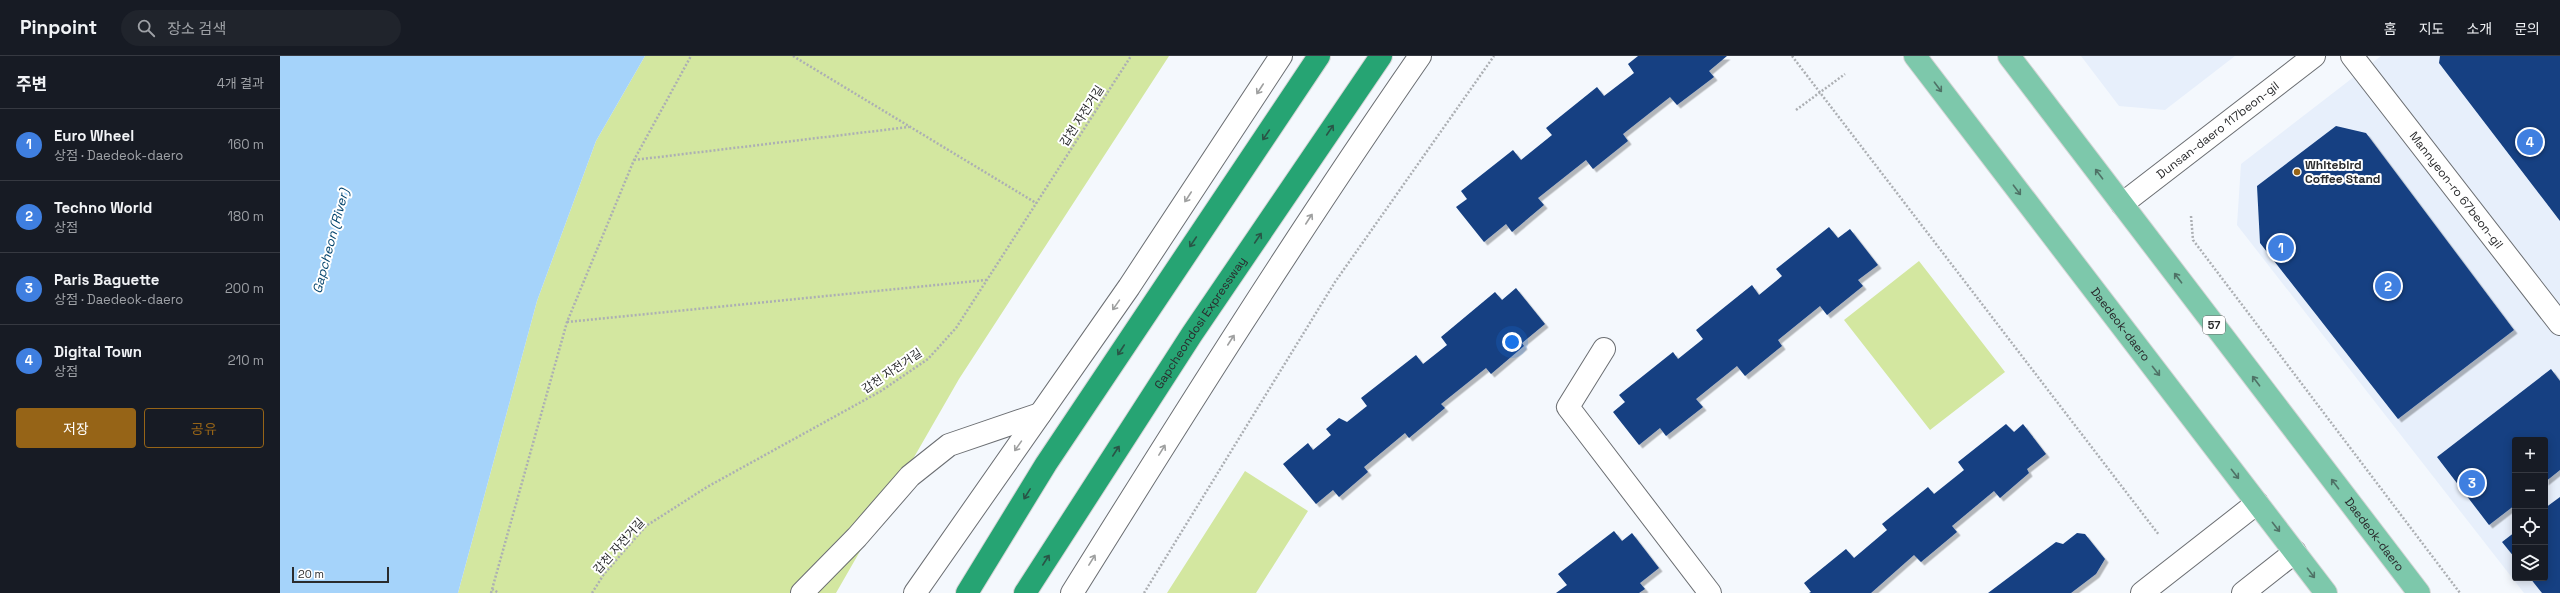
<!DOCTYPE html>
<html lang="ko">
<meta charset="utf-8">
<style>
body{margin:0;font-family:"Space Grotesk","Noto Sans KR",sans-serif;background:#20242c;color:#f1f3f6}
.controls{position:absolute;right:12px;bottom:12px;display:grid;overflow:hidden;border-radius:4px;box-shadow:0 2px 10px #0003}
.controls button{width:36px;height:36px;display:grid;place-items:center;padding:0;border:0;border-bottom:1px solid #363941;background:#171b24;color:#f1f3f6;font:20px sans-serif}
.scale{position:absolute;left:12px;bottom:10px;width:97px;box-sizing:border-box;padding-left:4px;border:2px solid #2a2b2d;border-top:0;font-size:11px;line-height:14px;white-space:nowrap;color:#2a2b2d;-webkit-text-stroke:3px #fff;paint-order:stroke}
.you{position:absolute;left:1232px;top:286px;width:14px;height:14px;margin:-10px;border:3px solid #fff;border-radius:50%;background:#1a73e8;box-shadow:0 0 0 6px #1a73e833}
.badge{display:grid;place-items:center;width:26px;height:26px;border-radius:50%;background:#966417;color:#fff;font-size:13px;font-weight:700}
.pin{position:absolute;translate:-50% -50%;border:2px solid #fff;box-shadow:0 1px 4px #0006}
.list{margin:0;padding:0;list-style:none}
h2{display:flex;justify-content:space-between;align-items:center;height:52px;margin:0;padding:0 16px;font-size:17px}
h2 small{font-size:13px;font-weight:400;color:#9ea1a6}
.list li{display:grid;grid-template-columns:26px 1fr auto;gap:12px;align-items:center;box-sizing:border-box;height:72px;padding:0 16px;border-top:1px solid #363941}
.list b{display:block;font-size:15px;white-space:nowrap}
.list p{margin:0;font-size:13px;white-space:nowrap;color:#9ea1a6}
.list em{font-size:13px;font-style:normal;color:#9ea1a6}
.actions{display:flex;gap:8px;padding:12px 16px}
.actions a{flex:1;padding:9px 0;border:1px solid #966417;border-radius:4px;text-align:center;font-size:14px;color:#966417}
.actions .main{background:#966417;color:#fff}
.icon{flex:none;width:22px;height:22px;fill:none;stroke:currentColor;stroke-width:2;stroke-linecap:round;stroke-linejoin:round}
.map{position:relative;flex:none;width:2280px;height:537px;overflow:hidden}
header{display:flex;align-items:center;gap:24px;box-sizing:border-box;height:56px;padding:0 20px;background:#171b24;border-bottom:1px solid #363941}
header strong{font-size:19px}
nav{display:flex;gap:22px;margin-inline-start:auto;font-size:14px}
.search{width:280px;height:36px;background:#20242c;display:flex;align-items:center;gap:10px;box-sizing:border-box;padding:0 14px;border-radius:22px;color:#9ea1a6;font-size:15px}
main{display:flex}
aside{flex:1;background:#171b24}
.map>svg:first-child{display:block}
.built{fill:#e7effb;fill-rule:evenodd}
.green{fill:#d3e7a0}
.water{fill:#a5d3fa}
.building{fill:#143f82;filter:url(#shadow)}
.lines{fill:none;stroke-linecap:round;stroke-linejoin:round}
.minor-casing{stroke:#6b6e72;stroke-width:24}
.major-casing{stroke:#d4d5d5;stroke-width:24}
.highway-casing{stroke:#d4d5d5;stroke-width:24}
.path{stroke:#acafb3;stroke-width:2.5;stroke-dasharray:2 2;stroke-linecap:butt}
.minor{stroke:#fff;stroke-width:22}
.major{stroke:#7dc8ab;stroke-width:22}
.highway{stroke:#26a473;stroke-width:22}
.oneway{stroke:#4f7266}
.oneway2{stroke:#9fa0a0}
.oneway3{stroke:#295546}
.poi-dot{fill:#966417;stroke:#fff;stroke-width:1.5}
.labels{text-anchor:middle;stroke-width:4;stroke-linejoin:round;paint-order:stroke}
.shield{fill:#fff;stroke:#6a6b6c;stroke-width:1}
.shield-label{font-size:11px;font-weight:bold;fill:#2a2b2d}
.street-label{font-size:12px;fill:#2a2b2d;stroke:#fff}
.poi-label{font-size:12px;font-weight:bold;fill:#2a2b2d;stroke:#fff;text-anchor:start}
.water-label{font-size:13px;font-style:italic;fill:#03446d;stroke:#fff}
</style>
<header>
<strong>Pinpoint</strong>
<div class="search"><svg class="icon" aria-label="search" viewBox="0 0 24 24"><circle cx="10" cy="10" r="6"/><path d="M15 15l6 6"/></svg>장소 검색</div>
<nav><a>홈</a><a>지도</a><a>소개</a><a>문의</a></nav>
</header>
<main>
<aside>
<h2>주변<small>4개 결과</small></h2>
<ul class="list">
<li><span class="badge" style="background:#3f7fe0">1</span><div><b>Euro Wheel</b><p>상점 · Daedeok-daero</p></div><em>160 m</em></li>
<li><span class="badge" style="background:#3f7fe0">2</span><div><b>Techno World</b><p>상점</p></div><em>180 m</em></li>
<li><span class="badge" style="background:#3f7fe0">3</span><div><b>Paris Baguette</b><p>상점 · Daedeok-daero</p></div><em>200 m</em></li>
<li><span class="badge" style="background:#3f7fe0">4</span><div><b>Digital Town</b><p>상점</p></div><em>210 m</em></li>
</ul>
<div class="actions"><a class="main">저장</a><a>공유</a></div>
</aside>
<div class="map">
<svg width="2280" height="537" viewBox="0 0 2280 537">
<defs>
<filter id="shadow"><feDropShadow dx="3.5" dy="3.5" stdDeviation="0" flood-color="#0004"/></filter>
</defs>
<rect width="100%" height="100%" fill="#f4f8fd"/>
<path class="built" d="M1801,0H1955L1885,54L1839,50Z
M2101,0H2280V537H2244L1957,169L1961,108ZM2235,384H2265V522H2235Z"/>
<path class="green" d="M365,0H889L679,323L556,537H178L257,245L316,85Z
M1639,205L1725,316L1650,374L1564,264Z
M965,415L1028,455L976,537H887Z"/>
<path class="water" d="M0,0H365L316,85L257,245L178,537H0Z"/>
<path class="building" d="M1358,0H1447L1429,15L1434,21L1397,49L1390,41L1343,78L1348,85L1313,113L1306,104L1258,142L1264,149L1232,176L1226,168L1204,186L1176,151L1187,143L1181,135L1233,94L1241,104L1272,79L1266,72L1317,31L1324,40L1354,17L1348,8Z
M2160,0H2280V165L2159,7Z
M2056,70L2086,77L2234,274L2118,363L1980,187L1977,130Z
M1549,171L1558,182L1570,173L1598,209L1578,224L1583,230L1547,259L1540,250L1498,284L1502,290L1465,320L1457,310L1416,343L1423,351L1386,380L1380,372L1359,389L1333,356L1345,346L1339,339L1393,296L1398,303L1423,283L1416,274L1472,229L1479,239L1502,220L1496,213Z
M1236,232L1265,268L1242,287L1244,290L1211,318L1206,312L1161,348L1165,352L1129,382L1125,377L1084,411L1088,416L1059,441L1053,434L1036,448L1003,408L1028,387L1033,394L1051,379L1046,373L1059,362L1067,366L1087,350L1081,342L1136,299L1143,308L1167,289L1161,281L1215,236L1222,244Z
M2271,313L2280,325V414L2265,426V384H2235V449L2209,469L2157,401Z
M1726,368L1734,376L1743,368L1766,398L1747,413L1749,417L1720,442L1714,435L1672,470L1677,476L1641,506L1634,499L1591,537H1529L1531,536L1524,527L1566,493L1574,502L1607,474L1602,468L1648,431L1654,438L1684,414L1678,406Z
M2280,441V537H2262L2250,522H2265V452Z
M1334,475L1342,485L1352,477L1379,512L1360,527L1365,533L1359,537H1276L1287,529L1278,518Z
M2235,476V502L2222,486Z
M1797,477L1805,478L1825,503L1816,518L1791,537H1708L1776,486L1783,488Z"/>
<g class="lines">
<g class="minor-casing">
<g id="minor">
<path id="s1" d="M2072,0L2280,268"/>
<path id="s2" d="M1842,148L2034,0"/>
<path d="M1324,293L1288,351L1430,537"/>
<path d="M522,537L577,481L630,420L669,389L760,358"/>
<path d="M635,537L849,231L1001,0"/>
<path d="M792,537C905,356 1018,176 1140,0"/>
<path d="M1862,537L1977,447"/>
<path d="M1963,537L2015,496"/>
</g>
</g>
<g class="major-casing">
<g id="major">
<path id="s3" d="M1635,0L2046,537"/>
<path id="s4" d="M1729,0L2139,537"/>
</g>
</g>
<g class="highway-casing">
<g id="highway">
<path d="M687,537L766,408L1039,0"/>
<path id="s5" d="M745,537L912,278L1101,0"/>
</g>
</g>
<path class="path" d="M513,0L756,147
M1512,0L1879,479
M1516,54L1565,18
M354,104L629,71
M1911,160L1913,184L2180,537
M287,266L706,224
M212,533L219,537
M211,537L287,266L354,104L411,0
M312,537L324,518L366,470L427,431L601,335L648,303L676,272L851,0
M864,537L1055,226L1214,0"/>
<use href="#minor" class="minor"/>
<use href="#major" class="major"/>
<use href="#highway" class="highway"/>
</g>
<defs><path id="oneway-shaft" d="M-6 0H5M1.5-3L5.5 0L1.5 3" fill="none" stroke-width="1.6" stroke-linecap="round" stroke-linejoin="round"/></defs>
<g class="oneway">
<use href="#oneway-shaft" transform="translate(1658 31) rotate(53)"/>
<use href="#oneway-shaft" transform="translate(1819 118) rotate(-127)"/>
<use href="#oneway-shaft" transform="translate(1737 134) rotate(53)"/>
<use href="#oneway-shaft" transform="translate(1898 222) rotate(-127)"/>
<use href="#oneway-shaft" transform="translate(1876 315) rotate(52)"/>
<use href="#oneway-shaft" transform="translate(1976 325) rotate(-127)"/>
<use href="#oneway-shaft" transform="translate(1955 418) rotate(52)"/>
<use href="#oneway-shaft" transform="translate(2055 428) rotate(-127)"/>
<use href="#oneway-shaft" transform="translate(1996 471) rotate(52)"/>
<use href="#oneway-shaft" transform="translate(2031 517) rotate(53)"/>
</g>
<g class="oneway2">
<use href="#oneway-shaft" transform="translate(980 33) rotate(123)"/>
<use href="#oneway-shaft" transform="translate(908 141) rotate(123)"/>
<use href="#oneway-shaft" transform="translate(1029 163) rotate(-57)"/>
<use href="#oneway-shaft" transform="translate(836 249) rotate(125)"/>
<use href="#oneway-shaft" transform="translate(951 284) rotate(-57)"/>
<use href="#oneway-shaft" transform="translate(738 390) rotate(125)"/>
<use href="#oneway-shaft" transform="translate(882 394) rotate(-58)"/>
<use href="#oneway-shaft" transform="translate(812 504) rotate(-58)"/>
</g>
<g class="oneway3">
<use href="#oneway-shaft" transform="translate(1050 74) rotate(-56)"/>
<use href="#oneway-shaft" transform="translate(986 79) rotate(124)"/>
<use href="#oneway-shaft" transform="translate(978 182) rotate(-56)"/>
<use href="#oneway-shaft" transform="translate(913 186) rotate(124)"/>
<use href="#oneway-shaft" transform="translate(841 294) rotate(123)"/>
<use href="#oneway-shaft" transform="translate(836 395) rotate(-57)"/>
<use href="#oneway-shaft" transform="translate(747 438) rotate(122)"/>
<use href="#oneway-shaft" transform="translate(766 504) rotate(-57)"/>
</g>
<circle class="poi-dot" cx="2017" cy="116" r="4"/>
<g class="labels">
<rect class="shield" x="1923" y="260" width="22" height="18" rx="3"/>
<g class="shield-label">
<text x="1934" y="273">57</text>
</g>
<g class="street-label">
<text transform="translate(802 60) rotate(-57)" y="4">갑천 자전거길</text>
<text dy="4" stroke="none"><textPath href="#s2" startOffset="121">Dunsan-daero 117beon-gil</textPath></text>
<text dy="4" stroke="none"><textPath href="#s1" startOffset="170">Mannyeon-ro 67beon-gil</textPath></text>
<text dy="4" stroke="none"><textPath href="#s5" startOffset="322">Gapcheondosi Expressway</textPath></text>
<text dy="4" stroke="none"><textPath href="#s3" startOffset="338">Daedeok-daero</textPath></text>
<text transform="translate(612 315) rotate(-34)" y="4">갑천 자전거길</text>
<text dy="4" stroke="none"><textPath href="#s4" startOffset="602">Daedeok-daero</textPath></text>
<text transform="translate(339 490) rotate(-48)" y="4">갑천 자전거길</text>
</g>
<g class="poi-label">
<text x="2025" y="113">Whitebird<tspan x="2025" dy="14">Coffee Stand</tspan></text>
</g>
<g class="water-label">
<text transform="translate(50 185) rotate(-75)" y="5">Gapcheon (River)</text>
</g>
</g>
</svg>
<div class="controls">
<button>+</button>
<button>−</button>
<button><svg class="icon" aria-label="locate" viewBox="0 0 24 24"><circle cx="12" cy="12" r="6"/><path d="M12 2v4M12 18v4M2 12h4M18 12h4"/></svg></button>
<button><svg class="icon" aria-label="layers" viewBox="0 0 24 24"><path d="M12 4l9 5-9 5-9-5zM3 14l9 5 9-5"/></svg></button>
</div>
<div class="scale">20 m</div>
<div class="you"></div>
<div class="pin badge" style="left:2001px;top:192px;background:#3f7fe0">1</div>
<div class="pin badge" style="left:2108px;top:230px;background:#3f7fe0">2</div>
<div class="pin badge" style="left:2192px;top:427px;background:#3f7fe0">3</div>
<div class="pin badge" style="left:2250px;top:86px;background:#3f7fe0">4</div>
</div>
</main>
